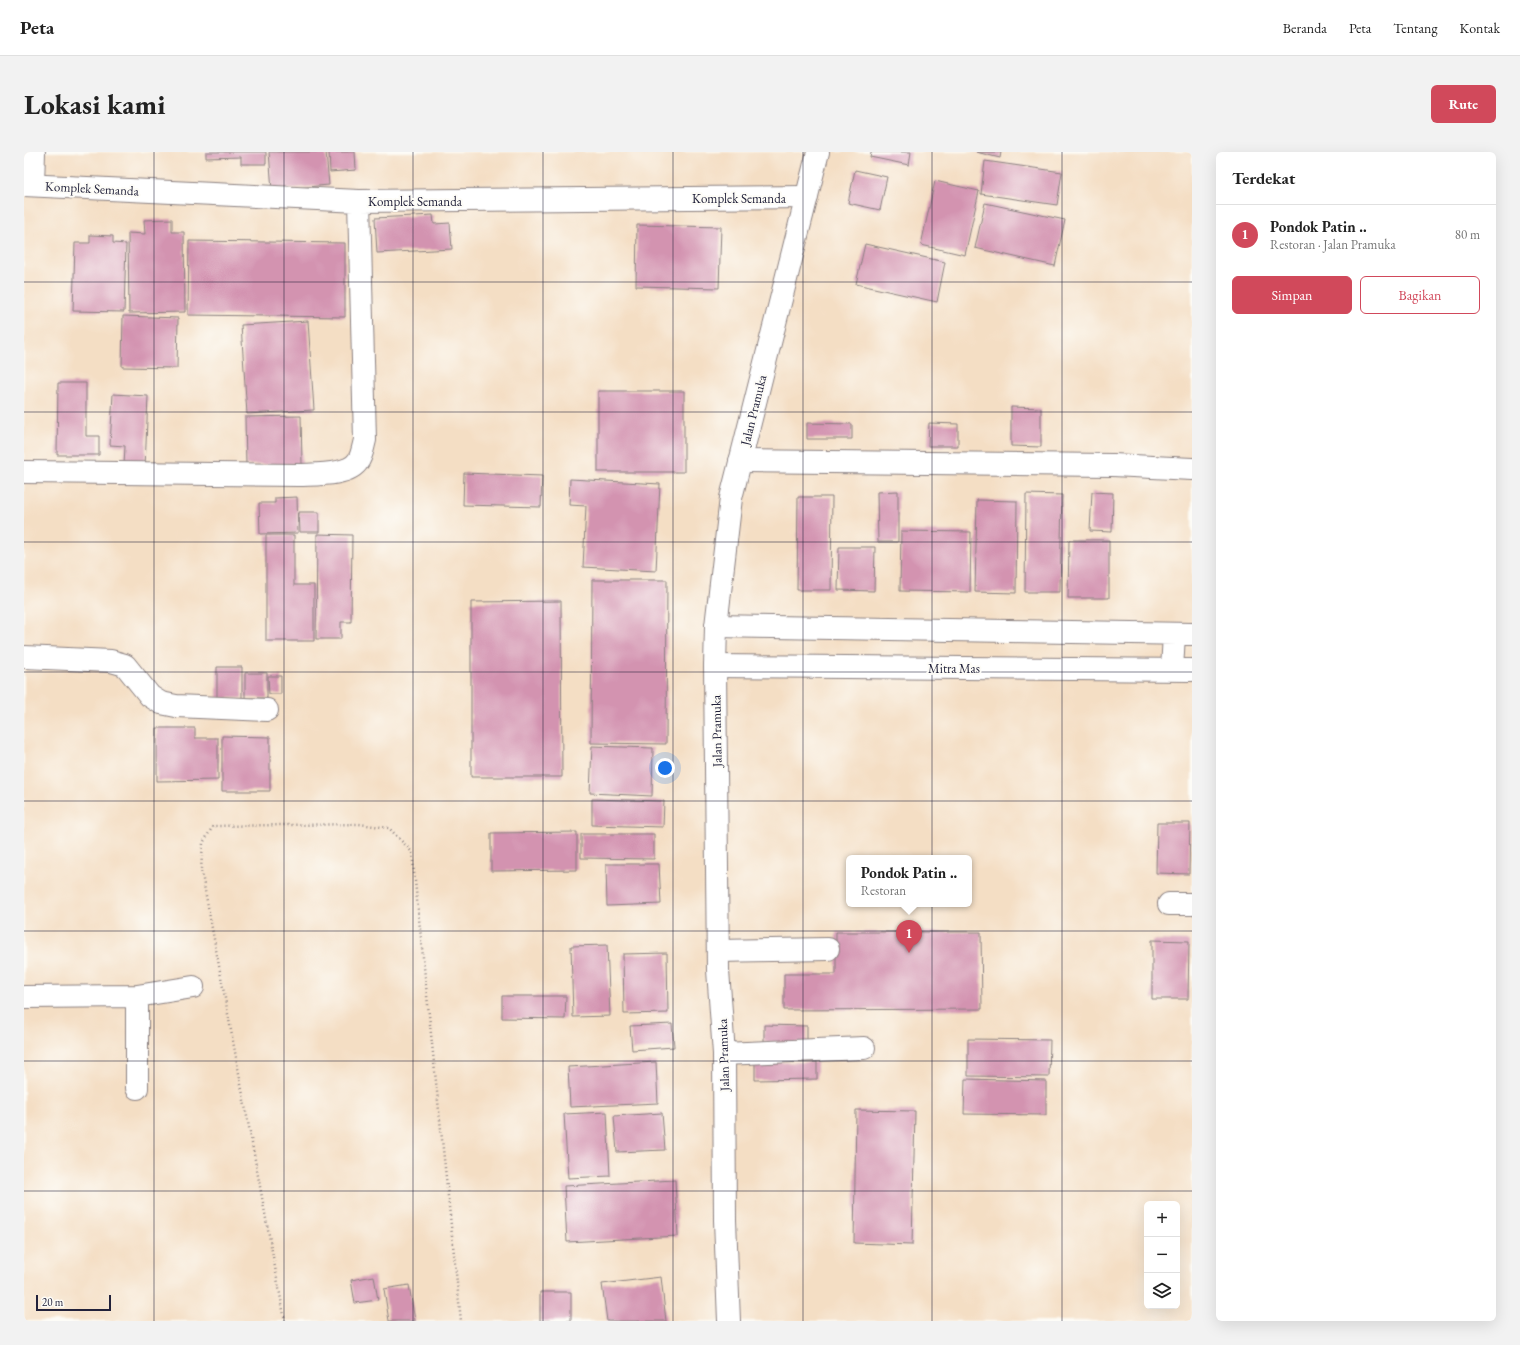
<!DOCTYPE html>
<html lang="id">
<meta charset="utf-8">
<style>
body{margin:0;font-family:"EB Garamond",serif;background:#f2f2f2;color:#222}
.controls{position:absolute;right:12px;bottom:12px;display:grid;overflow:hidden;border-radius:6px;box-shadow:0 4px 16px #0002}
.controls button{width:36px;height:36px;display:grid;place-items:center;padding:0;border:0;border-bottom:1px solid #e0e0e0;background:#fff;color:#222;font:20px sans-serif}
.scale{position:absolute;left:12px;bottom:10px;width:75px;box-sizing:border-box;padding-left:4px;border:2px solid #22223b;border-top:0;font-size:11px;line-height:14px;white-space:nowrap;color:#22223b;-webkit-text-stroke:3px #fdfcf7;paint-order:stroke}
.you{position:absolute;left:641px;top:616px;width:14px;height:14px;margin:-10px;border:3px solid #fff;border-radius:50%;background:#1a73e8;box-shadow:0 0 0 6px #1a73e833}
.badge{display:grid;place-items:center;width:26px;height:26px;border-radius:50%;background:#d1495b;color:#fff;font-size:13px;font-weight:700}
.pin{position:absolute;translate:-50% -33px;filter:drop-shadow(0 1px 2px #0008)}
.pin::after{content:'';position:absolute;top:21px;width:14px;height:12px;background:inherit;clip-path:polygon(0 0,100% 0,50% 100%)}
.popup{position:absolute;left:822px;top:703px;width:126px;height:52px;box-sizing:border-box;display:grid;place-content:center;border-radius:6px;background:#fff;filter:drop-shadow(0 1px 3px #0005);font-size:13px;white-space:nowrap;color:#767676}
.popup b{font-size:15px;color:#222}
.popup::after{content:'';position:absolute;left:50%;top:100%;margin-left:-8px;border:8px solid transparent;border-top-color:#fff}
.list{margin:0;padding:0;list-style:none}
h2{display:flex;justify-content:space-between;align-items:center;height:52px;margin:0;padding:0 16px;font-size:17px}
h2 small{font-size:13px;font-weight:400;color:#767676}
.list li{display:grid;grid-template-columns:26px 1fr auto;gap:12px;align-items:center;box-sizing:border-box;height:60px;padding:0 16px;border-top:1px solid #e0e0e0}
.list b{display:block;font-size:15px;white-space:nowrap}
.list p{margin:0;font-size:13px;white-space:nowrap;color:#767676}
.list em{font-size:13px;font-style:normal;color:#767676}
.actions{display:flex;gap:8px;padding:12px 16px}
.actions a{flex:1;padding:9px 0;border:1px solid #d1495b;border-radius:6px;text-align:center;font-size:14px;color:#d1495b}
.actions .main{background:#d1495b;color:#fff}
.icon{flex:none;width:22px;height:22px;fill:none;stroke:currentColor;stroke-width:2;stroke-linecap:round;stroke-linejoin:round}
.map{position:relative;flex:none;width:1168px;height:1169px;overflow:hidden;border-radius:6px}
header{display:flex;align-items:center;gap:24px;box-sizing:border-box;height:56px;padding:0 20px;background:#fff;border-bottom:1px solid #e0e0e0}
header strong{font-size:19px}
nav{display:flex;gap:22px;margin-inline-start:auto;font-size:14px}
.intro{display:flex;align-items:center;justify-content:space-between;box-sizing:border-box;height:96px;padding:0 24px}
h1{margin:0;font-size:28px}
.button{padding:10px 18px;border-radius:6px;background:#d1495b;color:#fff;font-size:14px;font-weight:700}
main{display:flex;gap:24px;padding:0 24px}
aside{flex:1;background:#fff;border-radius:6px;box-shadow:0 4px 16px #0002}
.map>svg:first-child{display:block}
.building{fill:#d393b0}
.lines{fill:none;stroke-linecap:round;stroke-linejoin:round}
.minor-casing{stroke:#8b8080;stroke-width:24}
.major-casing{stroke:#8b8080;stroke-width:24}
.path{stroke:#8b8080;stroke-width:2.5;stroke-dasharray:1 3;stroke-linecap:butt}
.minor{stroke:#fff;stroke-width:22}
.major{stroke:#fff;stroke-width:22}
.grid{fill:none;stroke:#22223b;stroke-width:1;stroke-opacity:0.55}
.labels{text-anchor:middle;stroke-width:4;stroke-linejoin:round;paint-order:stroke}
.street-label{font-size:13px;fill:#22223b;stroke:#fdfcf7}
</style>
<header>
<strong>Peta</strong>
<nav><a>Beranda</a><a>Peta</a><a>Tentang</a><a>Kontak</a></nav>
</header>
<div class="intro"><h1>Lokasi kami</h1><a class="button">Rute</a></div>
<main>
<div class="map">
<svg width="1168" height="1169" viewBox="0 0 1168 1169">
<rect width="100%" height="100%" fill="#fdfcf7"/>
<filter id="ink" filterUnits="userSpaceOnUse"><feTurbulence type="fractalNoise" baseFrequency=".025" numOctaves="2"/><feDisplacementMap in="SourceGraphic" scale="8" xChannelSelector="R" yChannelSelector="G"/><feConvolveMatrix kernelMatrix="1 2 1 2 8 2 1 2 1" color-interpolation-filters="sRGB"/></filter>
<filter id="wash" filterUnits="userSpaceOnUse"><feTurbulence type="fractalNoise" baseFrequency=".012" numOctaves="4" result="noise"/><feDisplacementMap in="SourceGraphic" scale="16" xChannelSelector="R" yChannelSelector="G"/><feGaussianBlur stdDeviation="0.9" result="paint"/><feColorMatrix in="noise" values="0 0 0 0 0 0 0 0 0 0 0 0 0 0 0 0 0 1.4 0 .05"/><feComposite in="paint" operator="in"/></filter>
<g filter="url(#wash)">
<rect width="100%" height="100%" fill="#f4dec4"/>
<g id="blocks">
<path class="building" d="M182,0H242V12H217V5L182,6Z
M245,0H302L305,33L248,38Z
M305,0H331L332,18L306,20Z
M847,0H887L885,13L846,5Z
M952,0H977L976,6Z
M961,9L1038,20L1033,53L957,42Z
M831,18L863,25L856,58L824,51Z
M911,29L955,39L941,103L897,93Z
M961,51L1041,68L1031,114L951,96Z
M409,63L410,72L426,71L428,97L353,101L351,66Z
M148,67V80H160L161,160L105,161L104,81L121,82L120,68Z
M613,73L697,75L695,136L612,134Z
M66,83L89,84V91L102,92L100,160L49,159L51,91H66Z
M165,89L321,91V165L164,163Z
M841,92L921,110L913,150L832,132Z
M99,164L154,166L153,216L98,215Z
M284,169L290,258L223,262L217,173Z
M34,231H62V284H75V303H33Z
M574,239H660V320H574Z
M89,242L124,244L121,316L100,314L101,294L86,293Z
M987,255L1017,256V295L987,294Z
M277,264L278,312L222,313L221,265Z
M783,271L828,272V287H783Z
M905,271L934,272V294H904Z
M440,321L518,324L517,355L439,353Z
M546,327L636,332L632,419L559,415L562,354L545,353Z
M874,339V390H854L853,340Z
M1068,340L1089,341L1088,380L1066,379Z
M1002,342L1038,343L1036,440H1001Z
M273,345L274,381L236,382L235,351H251V346Z
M774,345H808L807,438H773Z
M953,348L993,349L992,441L951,440Z
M275,360H295V380H276Z
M877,379L947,380L946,440L876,439Z
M293,382L328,383L327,470H317V487H292Z
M242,383H270V433H290V489H242Z
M1045,388H1085V446H1044Z
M815,395H851L850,439L814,438Z
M568,428H643L642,592L567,591Z
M537,449L538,625H447V450Z
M193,515H218V546H193Z
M221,521H243V546H221Z
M244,524H257V542H245Z
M133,576H171V586H194V628L133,629Z
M198,584L246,585V639H198Z
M568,594L629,596L628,644L566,641Z
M568,647L640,649L639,675L568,673Z
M1133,671H1166L1165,722L1132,721Z
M553,680V718L467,719V681Z
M557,682H630V707L557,706Z
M582,712H635L637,752L583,754Z
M812,780H957L958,857L760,858V822H812Z
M1128,788L1165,789L1164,847H1128Z
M583,793L586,864L549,865L547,794Z
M643,801L644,861L600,862L599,802Z
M478,844H542L541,867L478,866Z
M648,872L650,895L608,898L606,874Z
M740,873L783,874V891L740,890Z
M944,887L1026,888L1025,925L944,924Z
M632,910L634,951L546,955L544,915Z
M793,910V927L731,928V911Z
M941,927L1022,929V963L940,962Z
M832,958L891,959L888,1093L830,1091Z
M583,960L586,1024L544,1026L540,962Z
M638,961L641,998L593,1000L590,964Z
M651,1028L654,1084L543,1090L540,1034Z
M350,1124L354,1148L331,1151L327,1128Z
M637,1125L642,1169H583L578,1132Z
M385,1133L391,1169H365L360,1137Z
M516,1140H547V1169H516Z"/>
</g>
</g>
<g filter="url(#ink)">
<use href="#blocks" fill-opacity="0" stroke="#8b8080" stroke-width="1"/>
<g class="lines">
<g class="minor-casing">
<path id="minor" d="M0,33L335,49L783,45
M9,33L10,0
M716,309L1089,313L1168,317
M0,320L275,323C290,322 325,324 334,309C338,304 339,295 341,288L335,49
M692,474L1168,482
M0,505L87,509L101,513L126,544L137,551L152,554L243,558
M691,514L1168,518
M1148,518L1150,482
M1145,752H1168
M694,799L804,797
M113,844V936
M0,845L113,844L169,835
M700,902L840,896"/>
</g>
<g class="major-casing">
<path id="major" d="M705,1169L701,1068L700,902L694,818L691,514L692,474L707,346L794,0"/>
</g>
<path class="path" d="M261,1169L177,717L179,691L189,674L335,672L365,676L388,700L437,1169"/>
<use href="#minor" class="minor"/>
<use href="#major" class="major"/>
</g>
</g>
<path class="grid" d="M130,0V1169M260,0V1169M389,0V1169M519,0V1169M649,0V1169M779,0V1169M908,0V1169M1038,0V1169M0,130H1168M0,260H1168M0,390H1168M0,520H1168M0,649H1168M0,779H1168M0,909H1168M0,1039H1168"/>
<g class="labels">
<g class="street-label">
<text transform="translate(68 36) rotate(3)" y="5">Komplek Semanda</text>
<text x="715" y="51">Komplek Semanda</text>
<text x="391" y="54">Komplek Semanda</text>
<text transform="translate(729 258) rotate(-76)" y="5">Jalan Pramuka</text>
<text x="930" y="521">Mitra Mas</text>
<text transform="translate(692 579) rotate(-91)" y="5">Jalan Pramuka</text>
<text transform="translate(699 903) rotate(-92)" y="5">Jalan Pramuka</text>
</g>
</g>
</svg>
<div class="controls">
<button>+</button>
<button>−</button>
<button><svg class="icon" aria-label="layers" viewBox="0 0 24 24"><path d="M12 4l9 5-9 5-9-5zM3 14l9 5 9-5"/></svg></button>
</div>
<div class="scale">20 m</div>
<div class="you"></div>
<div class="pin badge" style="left:885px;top:801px">1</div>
<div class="popup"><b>Pondok Patin ..</b>Restoran</div>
</div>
<aside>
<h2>Terdekat<small></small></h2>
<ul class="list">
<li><span class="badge">1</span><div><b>Pondok Patin ..</b><p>Restoran · Jalan Pramuka</p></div><em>80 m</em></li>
</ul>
<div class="actions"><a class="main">Simpan</a><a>Bagikan</a></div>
</aside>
</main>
